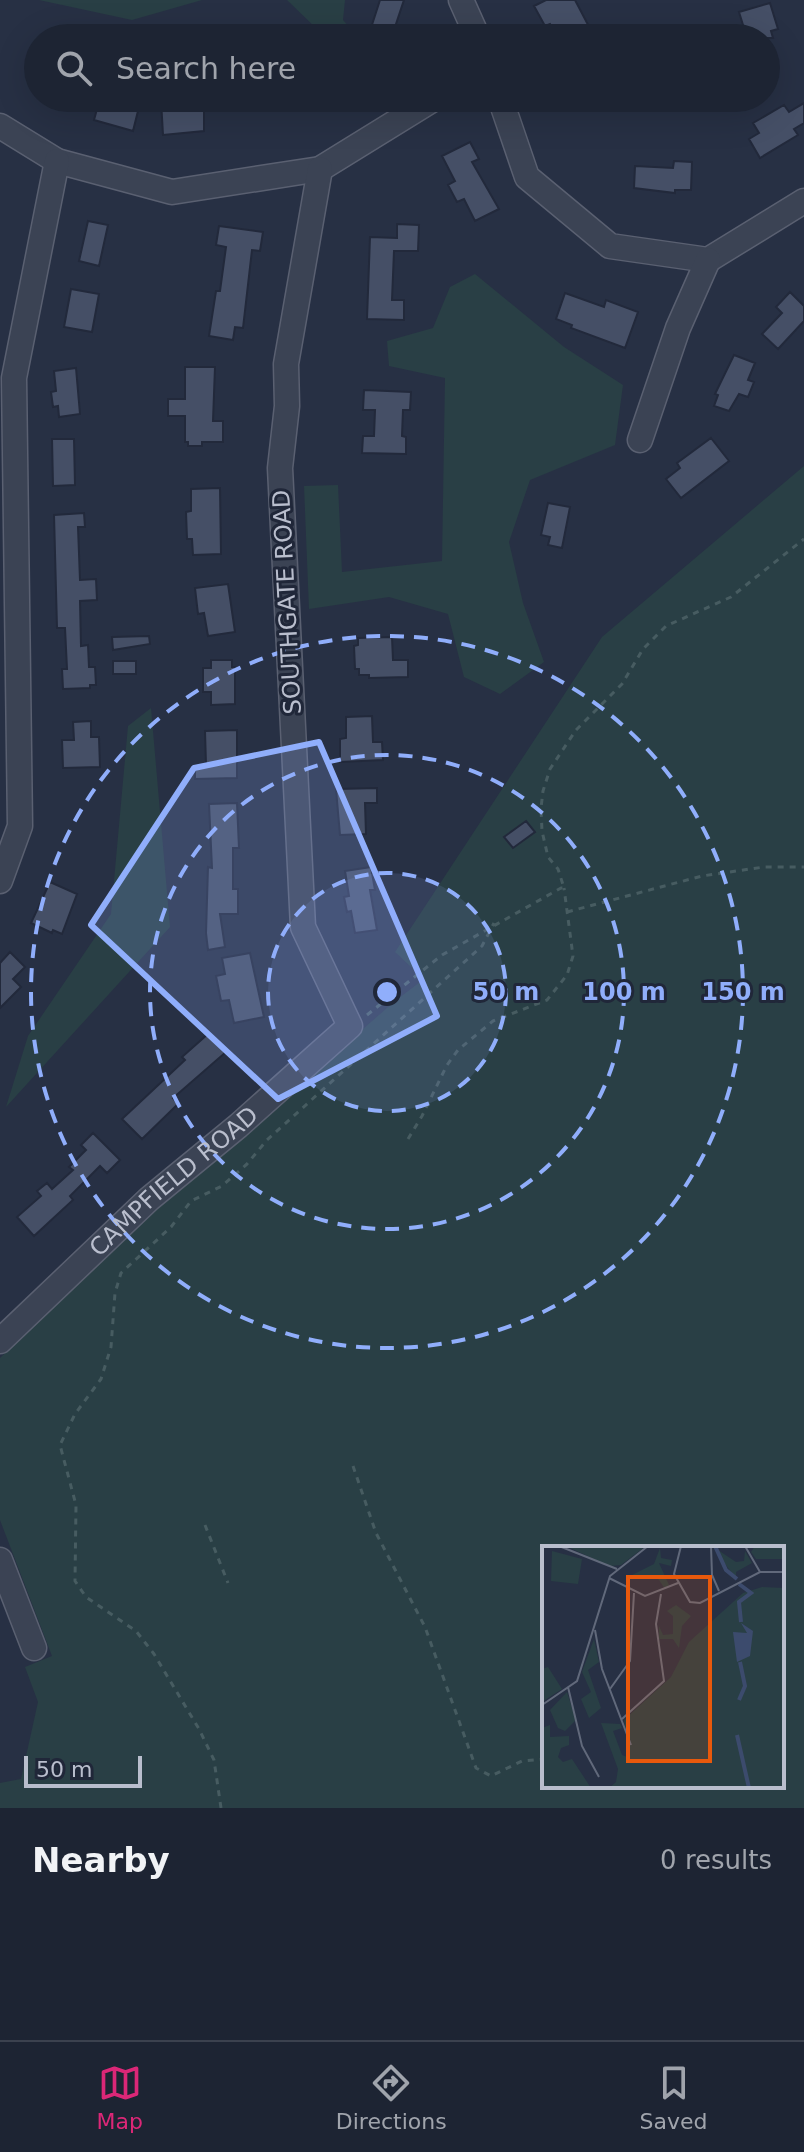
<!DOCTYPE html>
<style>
body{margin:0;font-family:"DejaVu Sans",sans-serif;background:#252c3b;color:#f1f3f6}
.scale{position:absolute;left:24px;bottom:20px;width:118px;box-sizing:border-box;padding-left:8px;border:4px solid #b9becd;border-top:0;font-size:22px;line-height:28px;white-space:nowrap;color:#b9becd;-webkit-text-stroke:6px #202739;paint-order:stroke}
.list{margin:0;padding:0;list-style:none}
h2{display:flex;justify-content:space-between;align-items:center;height:104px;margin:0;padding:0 32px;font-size:34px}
h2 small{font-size:26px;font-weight:400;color:#a0a4ac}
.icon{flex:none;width:44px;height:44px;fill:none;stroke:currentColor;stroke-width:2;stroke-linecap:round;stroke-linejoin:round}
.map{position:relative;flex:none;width:804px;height:1808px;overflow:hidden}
.search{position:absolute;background:#1d2433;box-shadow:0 8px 32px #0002;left:24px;right:24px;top:24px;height:88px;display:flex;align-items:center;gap:20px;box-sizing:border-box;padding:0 28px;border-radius:44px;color:#a0a4ac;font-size:30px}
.sheet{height:232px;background:#1d2433}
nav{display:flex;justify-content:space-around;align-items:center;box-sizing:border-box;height:112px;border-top:2px solid #3b414e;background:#1d2433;font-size:22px;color:#a0a4ac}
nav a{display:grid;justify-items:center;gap:4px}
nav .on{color:#db2777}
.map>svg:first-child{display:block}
.green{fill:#293f45;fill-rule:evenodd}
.building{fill:#454f66;stroke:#22293b;stroke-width:2}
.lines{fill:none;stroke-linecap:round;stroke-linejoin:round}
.minor-casing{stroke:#5a6071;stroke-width:27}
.path{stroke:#475c61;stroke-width:3;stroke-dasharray:6 6;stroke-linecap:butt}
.minor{stroke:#3b4354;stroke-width:24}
.marked{fill:#90aefb;fill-opacity:0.2;stroke:#90aefb;stroke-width:6;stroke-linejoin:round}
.ring{fill:none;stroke:#90aefb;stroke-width:4;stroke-dasharray:14 10}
.labels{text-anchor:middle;stroke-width:6;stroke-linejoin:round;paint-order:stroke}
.street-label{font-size:24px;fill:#b9becd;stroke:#202739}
.inset-river{fill:none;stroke:#3c4b6d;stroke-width:4}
.inset-road{fill:none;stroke:#61697b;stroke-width:2}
.view{fill:#e8590c;fill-opacity:0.15;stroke:#e8590c;stroke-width:4}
.inset-edge{fill:none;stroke:#b9becd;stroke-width:4}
.centre{fill:#90aefb;stroke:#202739;stroke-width:4}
.ring-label{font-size:24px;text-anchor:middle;font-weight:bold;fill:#90aefb;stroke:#202739;stroke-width:6;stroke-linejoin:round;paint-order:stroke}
</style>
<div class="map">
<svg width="804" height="1808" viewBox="0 0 804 1808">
<rect width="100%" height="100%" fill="#273044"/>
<path class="green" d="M39,0H218H202L132,20Z
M287,0H345L343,20L359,38H322L318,30Z
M475,274L564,347L623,385L615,445L530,480L509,542L523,603L544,662L500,694L464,677L448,614L389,597L309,609L304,486L338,485L342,572L442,561L445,378L389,366L387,341L433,328L450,287Z
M804,466V1808H0V1783L21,1779L38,1702L25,1667L52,1656L0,1520V1358L101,1258L395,1001L424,979L395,952L602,637ZM544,1548H782V1786H544Z
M151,708L170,927L6,1107L28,1036L111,914L128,726Z"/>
<path class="building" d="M380,0H404L394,30L390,29L388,37L370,31Z
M546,0H575L595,38H557L550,24L545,26L534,6Z
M770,3L778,29L771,31L773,38H747L739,12Z
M100,98L139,107L133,131L94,120Z
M176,99V109L204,108V131L163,135L161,100Z
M804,103V123L794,129L798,135L760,158L749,139L759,133L753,123L784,105L789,112Z
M470,142L479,159L472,162L499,209L475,221L464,199L457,202L448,185L455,181L442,156Z
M674,161L692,162L691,190H675V193L634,188L635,166L673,168Z
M88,221L108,225L99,266L79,261Z
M397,224L419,225L418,251H394L392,300H404V320L367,319L370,237L397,238Z
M219,226L263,232L260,251L252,250L243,328L235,327L233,340L209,336L216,291H220L226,247L216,245Z
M71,289L99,294L92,332L64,327Z
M790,292L804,306V321L778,349L762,334L782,313L776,307Z
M565,293L604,307L606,300L638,312L625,348L571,328L572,325L556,319Z
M734,355L755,363L748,380L754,382L748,397L739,394L729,411L714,406L718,395L715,394Z
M185,367H215L213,421H223V442H202V446H188V442H185V416H168V399H185Z
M76,368L80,414L59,417L58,406L53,407L51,392L56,391L54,371Z
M364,390L411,392L410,410H403L402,436L406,437V454L362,453L363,436H374L375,410H363Z
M711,438L729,461L681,498L666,479L680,468L677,463Z
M52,439H74L75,485L53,486Z
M220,488L221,554L193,555L192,539H187L186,512L191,511V489Z
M548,503L570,507L562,548L548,545L550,537L541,535Z
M84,513L85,527H78L80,580L96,579L97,600L80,601L81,646L88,645L89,667H95L96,685H90V688L63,689L62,669H67L65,628H57L54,515Z
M228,584L235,632L208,636L204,613L198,614L195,588Z
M149,636L150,644L113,650L112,637Z
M392,637L393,660H408V677L369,678V675H359V669H355L354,646L358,645V638Z
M211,660H232V667H235V704L211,705V692H203V668H211Z
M113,661H136V674H113Z
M372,716L373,742H382L383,760L340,762V739L346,738V717Z
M91,721V737H99L100,767L63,768L62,740H74L73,722Z
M237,730V778L195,779V766L206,765L205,731Z
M377,788V803H365L366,834L340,835L336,789Z
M237,803L239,848H233V889H238V914H220L225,947L208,950L206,933L208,867L212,868L209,804Z
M526,821L535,832L513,848L504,837Z
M371,867L375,890H370L377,930L355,933L351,911L347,912L344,897L349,896L345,871Z
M50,882L77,894L62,934L53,930L52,933L31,923Z
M10,952L25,967L13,979L21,987L0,1008V963Z
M250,953L264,1017L234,1023L229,1000L221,1001L216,976L225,974L222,958Z
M209,1033L226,1052L173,1098L178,1104L142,1139L122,1119L185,1060L182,1057Z
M93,1133L120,1160L107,1173L100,1166L70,1196L73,1200L34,1236L17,1217L41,1196L37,1191L47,1183L52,1189L73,1170L69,1167L86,1150L81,1145Z"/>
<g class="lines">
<g class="minor-casing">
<g id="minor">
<path d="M461,0L478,38"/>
<path d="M500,98L527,177L610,246L708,260L804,201"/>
<path d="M0,126L57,161L172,192L320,169L435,98"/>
<path d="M640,440L678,328L708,260"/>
<path d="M0,881L20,826L14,378L57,161"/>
<path id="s1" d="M0,1341L149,1199L238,1126L350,1026L303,927L280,468L287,406L286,364L320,169"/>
<path d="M0,1560L34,1648"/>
</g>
</g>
<path class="path" d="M567,912L702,876L764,867H804
M367,1015L442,955L561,888H564L558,869L548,857L542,831L541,808L543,791L550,769L576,730L622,684L643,649L666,626L731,597L804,539
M408,1139L422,1116L447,1065L458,1050L493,1021L547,1000L567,975L573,956L564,888
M353,1466L376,1533L425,1627L476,1768L491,1776L522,1761L544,1759
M205,1525L228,1583
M221,1808L214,1760L199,1729L154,1654L136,1631L86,1597L75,1581L76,1505L60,1445L75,1414L101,1379L111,1347L115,1293L121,1273L171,1227L191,1201L222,1186L247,1164L267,1140L482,946L494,923"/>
<use href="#minor" class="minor"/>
</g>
<path class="marked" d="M319,742L437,1016L278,1099L91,925L194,768Z"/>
<circle cx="387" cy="992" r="119" fill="#90aefb" fill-opacity=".12"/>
<g class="ring">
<circle cx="387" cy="992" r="119"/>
<circle cx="387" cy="992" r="237"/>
<circle cx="387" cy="992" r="356"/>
</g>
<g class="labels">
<g class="street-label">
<text transform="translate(287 602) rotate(-93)" y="8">SOUTHGATE ROAD</text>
<text dy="8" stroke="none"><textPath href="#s1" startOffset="236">CAMPFIELD ROAD</textPath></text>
</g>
</g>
<g transform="translate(542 1546)">
<rect width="242" height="242" fill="#273044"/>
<path d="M24,0H104L79,19L67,20ZM170,0L194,16L202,15L203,5L210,17L194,26V33ZM213,0H242V13H214L209,6ZM118,2L119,12L130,14L129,20L117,17L127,39L123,43L115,31L88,30L112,18ZM10,5L40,13L36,38L9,35ZM220,41L242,42V242H67L74,236L76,223L59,177L78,178L80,182L71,185L80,209L88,212L82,174L129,131L147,96L201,47ZM134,59L149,70L140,80L137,102L131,93H117V80L121,89L131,88V70L125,65ZM52,93L57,116L46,124L59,162L47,172L39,153L49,146L40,126ZM6,121L20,143L0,156V123ZM25,146L34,174L23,185L16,182L8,164ZM8,179V191L27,190V199L19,202L16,211L21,216L30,213L49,242H0V182Z" fill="#293f45"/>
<path d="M199,77L211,85L208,110L195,116L191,86L205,87Z" fill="#3c4b6d"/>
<path class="inset-river" d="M173,0L184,24L195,33M197,38L209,47L197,56L199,76M197,154L203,140L198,116M195,189L207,242"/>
<path class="inset-road" d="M17,0L75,23M139,0L132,28L148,56L158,57L218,26H242M169,0L170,29L177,45M203,0L218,26M67,32L103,50L136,37M53,84L60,123L89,199M26,141L40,200L57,231M68,143L88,115L92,47M0,159L35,135L68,30L106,0M80,173L122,135L114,78L119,48"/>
<path class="view" d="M86,31H168V215H86Z"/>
<rect width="242" height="242" class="inset-edge"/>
</g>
<circle cx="387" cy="992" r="12" class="centre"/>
<g class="ring-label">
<text x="506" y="1000">50 m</text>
<text x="624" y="1000">100 m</text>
<text x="743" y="1000">150 m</text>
</g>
</svg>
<div class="scale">50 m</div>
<div class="search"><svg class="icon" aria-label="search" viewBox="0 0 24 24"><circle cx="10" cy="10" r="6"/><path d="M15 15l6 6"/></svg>Search here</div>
</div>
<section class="sheet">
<h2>Nearby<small>0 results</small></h2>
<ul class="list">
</ul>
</section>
<nav>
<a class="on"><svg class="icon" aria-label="map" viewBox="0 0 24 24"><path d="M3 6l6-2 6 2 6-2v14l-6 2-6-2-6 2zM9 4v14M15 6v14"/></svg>Map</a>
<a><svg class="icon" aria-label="directions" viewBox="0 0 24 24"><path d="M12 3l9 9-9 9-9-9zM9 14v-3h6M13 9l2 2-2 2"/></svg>Directions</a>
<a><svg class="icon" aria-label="saved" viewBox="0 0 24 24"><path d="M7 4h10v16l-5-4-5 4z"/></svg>Saved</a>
</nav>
